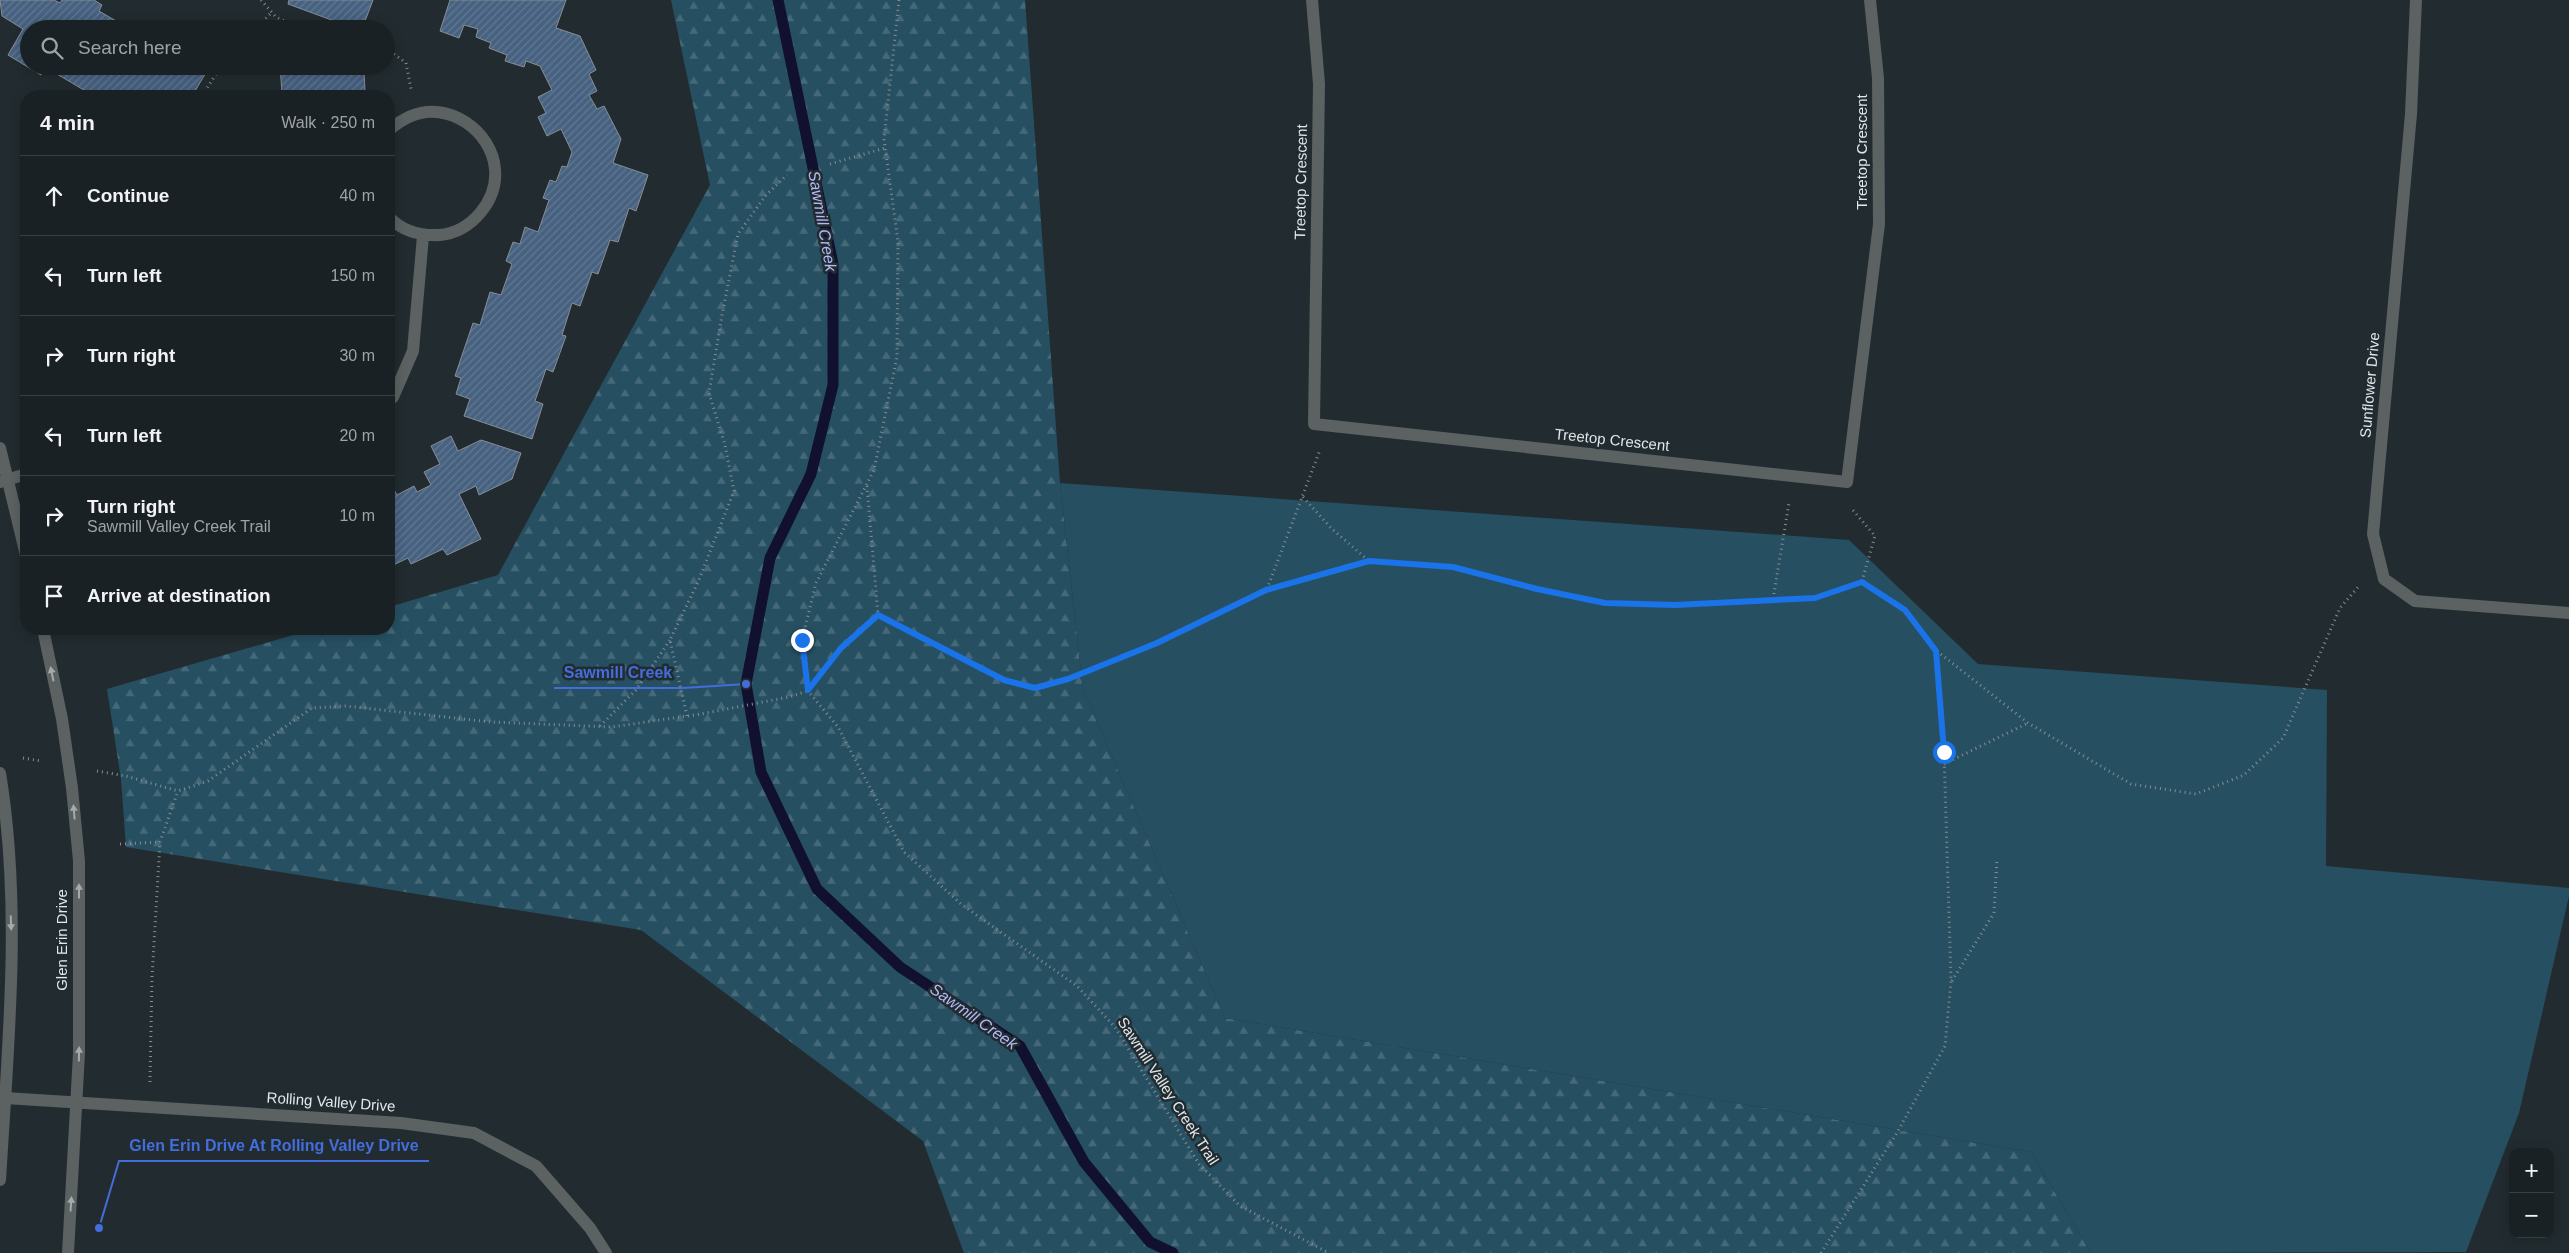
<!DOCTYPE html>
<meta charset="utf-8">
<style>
body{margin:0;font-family:Helvetica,sans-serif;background:#23292c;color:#f1f3f6}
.controls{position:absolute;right:15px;bottom:15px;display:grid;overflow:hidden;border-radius:10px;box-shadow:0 2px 12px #0003}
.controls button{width:45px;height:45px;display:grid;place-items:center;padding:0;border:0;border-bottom:1px solid #383e41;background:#1a2124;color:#f1f3f6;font:25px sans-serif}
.stop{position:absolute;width:15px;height:15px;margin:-11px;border:4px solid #1a73e8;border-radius:50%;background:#fff}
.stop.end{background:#1a73e8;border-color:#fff;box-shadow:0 1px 5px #0008}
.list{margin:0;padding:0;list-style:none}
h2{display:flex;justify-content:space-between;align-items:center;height:65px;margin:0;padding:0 20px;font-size:21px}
h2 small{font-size:16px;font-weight:400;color:#9fa3a6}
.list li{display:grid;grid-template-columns:32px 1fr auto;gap:15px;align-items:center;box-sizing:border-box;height:80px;padding:0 20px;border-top:1px solid #383e41}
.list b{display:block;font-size:19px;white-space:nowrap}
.list p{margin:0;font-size:16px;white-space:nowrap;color:#9fa3a6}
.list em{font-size:16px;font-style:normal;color:#9fa3a6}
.icon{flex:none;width:28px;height:28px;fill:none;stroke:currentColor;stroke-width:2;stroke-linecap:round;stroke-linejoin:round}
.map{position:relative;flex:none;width:2569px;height:1253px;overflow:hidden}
.search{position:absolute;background:#1a2124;box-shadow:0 2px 12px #0003;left:20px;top:20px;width:375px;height:55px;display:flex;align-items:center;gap:12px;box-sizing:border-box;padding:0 18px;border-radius:28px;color:#9fa3a6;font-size:19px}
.panel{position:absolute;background:#1a2124;box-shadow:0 2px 12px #0003;left:20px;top:90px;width:375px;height:545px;border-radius:20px}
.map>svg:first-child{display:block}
.forest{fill:url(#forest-firs)}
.park{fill:#265062}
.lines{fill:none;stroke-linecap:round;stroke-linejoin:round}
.stream{stroke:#11102f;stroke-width:11}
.building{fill:url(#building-hatch);stroke:#878e96}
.path{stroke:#858d90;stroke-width:3;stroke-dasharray:1 4;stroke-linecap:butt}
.service{stroke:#5c6161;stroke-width:12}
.minor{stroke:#5c6161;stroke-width:12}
.tertiary{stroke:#5c6161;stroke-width:12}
.oneway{fill:#a5abac}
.route{stroke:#1a73e8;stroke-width:6}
.labels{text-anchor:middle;stroke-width:5;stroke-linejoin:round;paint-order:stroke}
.street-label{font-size:15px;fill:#e1e7ea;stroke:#222c30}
.water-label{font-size:16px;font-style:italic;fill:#b4baf8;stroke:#222c30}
.leader{fill:none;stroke:#446ddc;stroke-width:2}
.callout-dot{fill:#446ddc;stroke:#222c30;stroke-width:2}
.callout-label{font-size:16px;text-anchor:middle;font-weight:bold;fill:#446ddc;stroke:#222c30;stroke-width:5;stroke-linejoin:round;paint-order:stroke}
</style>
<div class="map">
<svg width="2569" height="1253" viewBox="0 0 2569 1253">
<defs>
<pattern id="forest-firs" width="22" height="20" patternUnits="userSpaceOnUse" patternTransform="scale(1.25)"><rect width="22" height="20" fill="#265062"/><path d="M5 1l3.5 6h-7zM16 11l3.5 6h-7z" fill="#456979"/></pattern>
<pattern id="building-hatch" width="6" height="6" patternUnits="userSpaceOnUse" patternTransform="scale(1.25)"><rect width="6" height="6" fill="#476180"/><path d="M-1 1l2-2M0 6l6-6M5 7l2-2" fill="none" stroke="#617892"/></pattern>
</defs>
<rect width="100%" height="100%" fill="#222c30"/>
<path class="forest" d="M671,0H1025L1060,483L1083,689L1225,1018L2031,1152L2091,1253H964L923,1141L641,930L126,847L121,779L107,689L314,629H389V607L498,575L710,185Z"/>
<path class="park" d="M1060,483L1849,540L1978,664L2327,690L2326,866L2569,888V896L2519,1113L2466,1252L2091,1253L2031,1152L1225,1018L1083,689Z"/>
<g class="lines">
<path class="stream" d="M778,0L833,264V385L811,474L770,558L746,684L761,772L817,889L900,967L1020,1046L1084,1162L1150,1242L1173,1253"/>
</g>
<path class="building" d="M0,0H54L60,3L62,0H94L102,5L99,11L128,28L132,23L142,29H29V66H210L192,96H94L45,67L41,75L8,55L23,29L2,16Z
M289,0H373L362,29H356L288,4Z
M450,0H566L556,28L580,36L596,70L589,74L597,91L589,95L597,109L604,106L621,139L613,163L648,175L636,211L629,208L618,242L610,240L598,274L592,272L580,306L572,303L562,335L566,336L553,372L546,369L535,401L543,404L532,439L464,416L470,399L456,394L461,378L455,376L473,323L480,325L490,292L501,295L512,264L506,261L513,242L520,244L525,227L538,232L549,200L543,198L550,180L556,182L562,166L567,167L572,152L561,129L547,136L538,117L546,113L538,97L552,90L540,66L526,61L524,67L505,61L507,55L489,48L491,43L476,37L478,29L464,25L459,38L440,31Z
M280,66H349V71L364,70L365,91L339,92V96H254L282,93Z
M451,436L458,451L481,440L521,453L512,479L479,495L476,486L459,494L481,539L447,555L443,549L411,564L408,558L389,567V481L397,495L414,486L417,492L431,485L424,472L440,464L431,446Z"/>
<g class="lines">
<path class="path" d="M261,0L276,17L301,29
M899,0L884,139L898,242L897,357L874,470L816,583L802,640L808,691L838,727L904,852L961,904L1077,986L1115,1027L1199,1164L1240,1206L1329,1253
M255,29L272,12
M386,48L406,63L411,89
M202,96L221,66
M830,164L885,148
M867,486L878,615L1004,680L1035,688L1068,679L1157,643L1266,590L1369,561L1453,567L1537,589L1605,603L1675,605L1815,598L1862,581
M1303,497L1332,529L1369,561
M1267,589L1320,450
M1773,599L1789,503
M1937,651L2028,723L2131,784L2196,794L2244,775L2283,738L2340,608L2358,587
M687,716L670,640L698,582L734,491L725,445L709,393L722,315L738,234L766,195L787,175
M600,726L636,690L670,640
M23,758L41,761
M1944,764L2028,723
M97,771L126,776L178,791L208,781L312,708L346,706L491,722L612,727L701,714L789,697L808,691L841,648L878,615
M120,844L160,842
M1952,981L1994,913L1997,858
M150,1082L152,977L160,842L178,791
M1821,1253L1898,1131L1945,1046L1951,981L1944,752L1936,651L1905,610L1862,581L1875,536L1851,508"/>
<path class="service" d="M389,130C395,125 404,119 411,116C448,100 492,131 495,169C498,201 471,232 440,235C420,236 403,232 389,217
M389,401L393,397L413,351L423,236
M0,482L26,474"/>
<path class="minor" d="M1312,0L1319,84L1314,424L1847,482L1879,224L1878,78L1870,0
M2416,0L2411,114L2373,534L2384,579L2415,601L2569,613
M5,1098L401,1123L474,1133L536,1166L590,1228L606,1253"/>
<path class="tertiary" d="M0,448L26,555
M43,629L62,719L72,788L79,861V1053L68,1253
M0,773C22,907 8,1045 0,1180"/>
</g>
<defs><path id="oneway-solid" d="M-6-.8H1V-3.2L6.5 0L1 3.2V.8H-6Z" transform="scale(1.25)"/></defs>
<g class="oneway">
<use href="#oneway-solid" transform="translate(52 674) rotate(-102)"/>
<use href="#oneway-solid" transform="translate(74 812) rotate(-95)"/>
<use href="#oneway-solid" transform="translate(79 891) rotate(-90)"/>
<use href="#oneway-solid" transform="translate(11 923) rotate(88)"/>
<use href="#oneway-solid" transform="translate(79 1054) rotate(-89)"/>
<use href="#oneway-solid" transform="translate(71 1204) rotate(-86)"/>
</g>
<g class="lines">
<path class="route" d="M802,640L808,690L841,648L878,615L1004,680L1035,688L1068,679L1157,643L1266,590L1369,561L1453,567L1537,589L1605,603L1675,605L1815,598L1862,582L1905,610L1936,651L1944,752"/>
</g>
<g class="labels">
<g class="street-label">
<text transform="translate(1862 152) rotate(-90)" y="5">Treetop Crescent</text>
<text transform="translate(1301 182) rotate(-89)" y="5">Treetop Crescent</text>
<text transform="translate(2370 385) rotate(-85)" y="5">Sunflower Drive</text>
<text transform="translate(1612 440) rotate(6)" y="5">Treetop Crescent</text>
<text transform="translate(62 940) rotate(-90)" y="5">Glen Erin Drive</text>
<text transform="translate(1168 1091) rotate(57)" y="5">Sawmill Valley Creek Trail</text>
<text transform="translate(331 1102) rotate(4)" y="5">Rolling Valley Drive</text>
</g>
<g class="water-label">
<text transform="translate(823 221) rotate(80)" y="6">Sawmill Creek</text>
<text transform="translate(974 1016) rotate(35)" y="6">Sawmill Creek</text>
</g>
</g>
<path class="leader" d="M746 684L683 688H554M99 1228L119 1161H429"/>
<g class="callout-dot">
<circle cx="746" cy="684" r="5"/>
<circle cx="99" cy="1228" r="5"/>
</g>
<g class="callout-label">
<text x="618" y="678">Sawmill Creek</text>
<text x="274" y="1151">Glen Erin Drive At Rolling Valley Drive</text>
</g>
</svg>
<div class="controls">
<button>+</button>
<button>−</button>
</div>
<div class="stop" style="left:1944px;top:752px"></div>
<div class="stop end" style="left:802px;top:640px"></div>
<div class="search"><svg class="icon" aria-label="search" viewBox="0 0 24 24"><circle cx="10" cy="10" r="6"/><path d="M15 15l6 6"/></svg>Search here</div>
<section class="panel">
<h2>4 min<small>Walk · 250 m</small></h2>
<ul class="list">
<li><svg class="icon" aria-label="ahead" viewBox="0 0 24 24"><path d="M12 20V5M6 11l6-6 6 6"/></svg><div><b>Continue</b></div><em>40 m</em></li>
<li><svg class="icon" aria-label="left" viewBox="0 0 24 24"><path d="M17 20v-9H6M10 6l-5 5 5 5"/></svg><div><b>Turn left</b></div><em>150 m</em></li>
<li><svg class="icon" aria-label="right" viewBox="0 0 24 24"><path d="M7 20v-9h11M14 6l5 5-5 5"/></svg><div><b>Turn right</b></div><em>30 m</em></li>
<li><svg class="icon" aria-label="left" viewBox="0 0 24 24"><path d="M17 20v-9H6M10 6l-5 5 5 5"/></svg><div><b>Turn left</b></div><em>20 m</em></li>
<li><svg class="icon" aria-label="right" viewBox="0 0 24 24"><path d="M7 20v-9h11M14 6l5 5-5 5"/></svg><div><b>Turn right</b><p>Sawmill Valley Creek Trail</p></div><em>10 m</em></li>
<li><svg class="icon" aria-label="arrive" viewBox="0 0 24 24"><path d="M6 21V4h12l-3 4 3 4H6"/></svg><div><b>Arrive at destination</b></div></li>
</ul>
</section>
</div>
